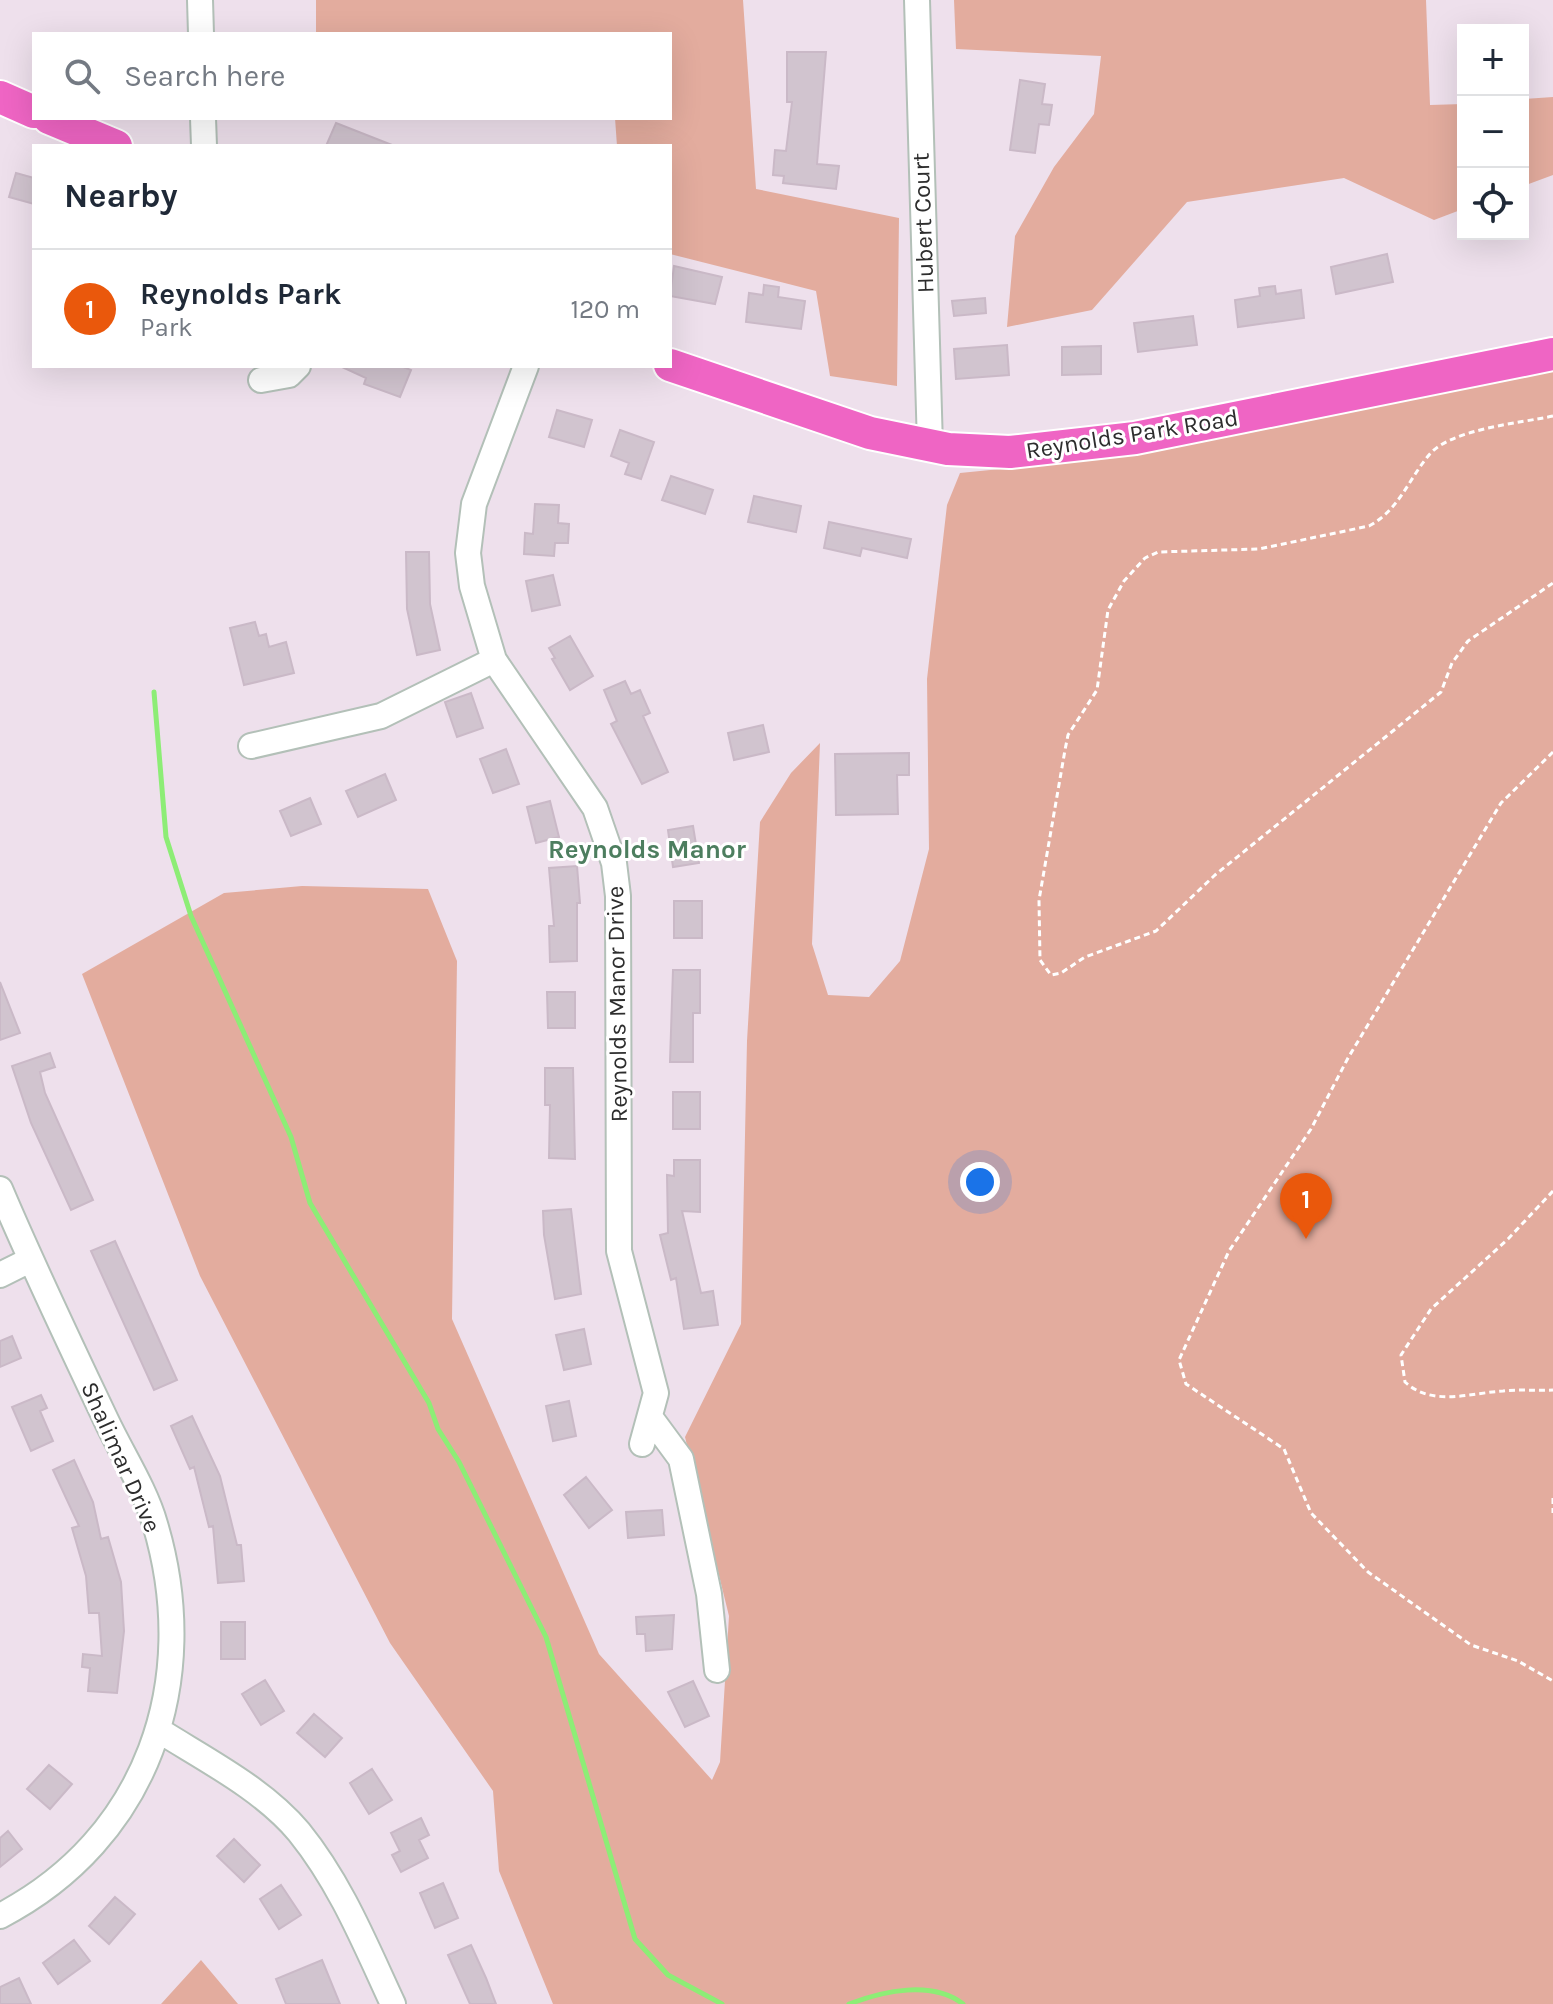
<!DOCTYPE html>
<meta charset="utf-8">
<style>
body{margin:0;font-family:Karla,sans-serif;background:#f6f6f7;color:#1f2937}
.controls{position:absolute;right:24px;top:24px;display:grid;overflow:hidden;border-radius:0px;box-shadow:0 8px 32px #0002}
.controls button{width:72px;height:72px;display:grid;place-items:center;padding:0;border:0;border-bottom:2px solid #e0e1e3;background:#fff;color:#1f2937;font:40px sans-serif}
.you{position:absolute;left:980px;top:1182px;width:28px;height:28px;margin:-20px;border:6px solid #fff;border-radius:50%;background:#1a73e8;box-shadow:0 0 0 12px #1a73e833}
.badge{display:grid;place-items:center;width:52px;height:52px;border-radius:50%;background:#ea580c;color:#fff;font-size:26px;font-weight:700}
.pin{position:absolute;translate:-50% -66px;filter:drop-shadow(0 2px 4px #0008)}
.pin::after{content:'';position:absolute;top:42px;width:28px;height:24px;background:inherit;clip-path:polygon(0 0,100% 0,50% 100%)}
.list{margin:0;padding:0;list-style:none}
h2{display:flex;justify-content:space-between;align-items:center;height:104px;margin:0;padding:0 32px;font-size:34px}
h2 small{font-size:26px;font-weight:400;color:#747a83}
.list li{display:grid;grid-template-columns:52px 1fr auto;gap:24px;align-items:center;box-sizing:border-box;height:120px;padding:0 32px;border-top:2px solid #e0e1e3}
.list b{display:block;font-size:30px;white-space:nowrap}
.list p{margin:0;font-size:26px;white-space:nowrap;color:#747a83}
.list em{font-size:26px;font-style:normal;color:#747a83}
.icon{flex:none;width:44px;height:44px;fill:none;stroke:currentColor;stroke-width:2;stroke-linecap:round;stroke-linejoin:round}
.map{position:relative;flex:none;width:1553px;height:2004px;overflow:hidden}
.search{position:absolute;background:#fff;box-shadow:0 8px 32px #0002;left:32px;top:32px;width:640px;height:88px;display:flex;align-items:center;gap:20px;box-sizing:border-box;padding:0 28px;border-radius:0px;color:#747a83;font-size:30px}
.panel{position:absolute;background:#fff;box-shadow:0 8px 32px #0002;left:32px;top:144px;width:640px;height:224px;border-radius:0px}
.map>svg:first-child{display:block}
.green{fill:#e3ac9e}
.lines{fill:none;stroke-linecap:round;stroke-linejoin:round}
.stream{stroke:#8ded76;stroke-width:5}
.building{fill:#d1c4cf;stroke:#cab9c7;stroke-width:2}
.minor-casing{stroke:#b3c0b8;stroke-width:28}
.major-casing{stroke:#fff;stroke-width:36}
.path{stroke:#fff;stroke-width:3;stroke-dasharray:6 4;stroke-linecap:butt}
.minor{stroke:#fff;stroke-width:24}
.major{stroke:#ef65c4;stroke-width:32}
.labels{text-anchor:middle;stroke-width:6;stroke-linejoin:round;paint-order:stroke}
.street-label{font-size:24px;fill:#2d2d2d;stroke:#fff}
.neighbourhood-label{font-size:26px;font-weight:bold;fill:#4d7e5f;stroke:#fff}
</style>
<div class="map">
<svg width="1553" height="2004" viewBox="0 0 1553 2004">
<rect width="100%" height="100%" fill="#eee0ec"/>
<path class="green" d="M316,0H743L756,189L899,218L897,386L830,376L816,291L670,254V146H617L615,118H670V34H316Z
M954,0H1426L1430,105L1463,104V209L1434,220L1344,178L1187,202L1092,310L1007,327L1015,236L1054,167L1094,114L1101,56L956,49Z
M1553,97V175L1523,186V99Z
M1553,371V2004H553L499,1871L493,1791L390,1643L200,1276L82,974L224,893L302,886L428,889L457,961L452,1319L599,1654L712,1780L720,1762L729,1616L685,1437L741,1324L747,1041L760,822L791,773L820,743L812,944L828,995L869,997L900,961L929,849L927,679L947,505L960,473L1109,458Z
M201,1960L238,2004H161Z"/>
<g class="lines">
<path class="stream" d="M154,692L166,837L191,916L291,1137L310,1203L429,1403L438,1429L459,1462L546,1637L635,1939L668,1975L722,2004
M849,2004C883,1991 932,1980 963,2004"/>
</g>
<path class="building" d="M787,52H826L817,164L839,166L836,189L783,183L784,176L773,175L775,150L786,151L792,102H787Z
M1020,80L1045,84L1042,104L1052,105L1049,125L1039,124L1035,153L1010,150Z
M336,123L392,145V146H326Z
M16,173L34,178V204L9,197Z
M1387,254L1393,282L1336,294L1331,267Z
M674,266L722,277L715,304L670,296Z
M764,285L779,287L778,297L805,301L801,329L746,322L749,293L763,295Z
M1275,286L1276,294L1301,290L1304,318L1238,327L1235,300L1260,296L1259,288Z
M985,298L986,313L954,316L952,301Z
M1193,316L1197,345L1138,352L1134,323Z
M1007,345L1009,375L956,379L954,349Z
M1101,346V374L1062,375V347Z
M340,366H401L411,370L400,397L364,384L366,378Z
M557,410L592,420L584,447L549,437Z
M620,430L654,442L641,479L625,474L629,463L611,456Z
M671,476L713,490L705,514L662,500Z
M754,496L801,506L796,532L748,522Z
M535,504L559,505L558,523L569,524L568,543H555L554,556L524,554L525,533L533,534Z
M829,522L911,539L907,558L862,548L860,556L824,548Z
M406,552H429L430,604L440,650L417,655L407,609Z
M553,575L560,605L532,611L526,581Z
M255,622L259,636L266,634L269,647L286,642L294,673L244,685L230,628Z
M570,636L593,676L570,690L552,659L555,658L549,648Z
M625,681L631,694L640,690L650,713L643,716L668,772L642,784L611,724L617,721L604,690Z
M471,693L483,728L457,737L445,702Z
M763,725L769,752L734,760L728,733Z
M506,749L519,784L493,793L480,759Z
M909,753V775H897L898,814L836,815L835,754Z
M385,774L396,800L358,817L346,791Z
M310,798L321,824L291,836L280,811Z
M550,801L559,837L536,843L527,807Z
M693,826L699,863L673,867L668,830Z
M577,866L580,903H577V961L550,962L549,926H554L549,868Z
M674,901H702V938H674Z
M673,970H700V1013H693V1062H670Z
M0,982L20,1033L0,1040Z
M547,992H575V1028H548Z
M50,1053L55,1067L40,1072L45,1093L93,1200L71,1210L31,1123L12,1066Z
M545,1068H573L575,1159L549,1158L550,1105H545Z
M673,1092H700V1129H673Z
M674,1160H700V1212L682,1211L701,1293L713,1291L718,1325L684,1329L676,1278L671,1280L660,1235L668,1233L667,1175L674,1176Z
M571,1209L581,1294L555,1299L544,1235L543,1211Z
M115,1241L177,1380L154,1390L91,1251Z
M584,1329L591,1364L564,1370L556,1335Z
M12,1336L21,1358L0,1367V1341Z
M41,1395L47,1408L40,1411L53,1441L31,1451L12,1407Z
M569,1401L576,1436L553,1441L546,1406Z
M192,1416L220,1476L237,1545H241L244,1581L218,1583L213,1526L209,1527L194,1467L190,1469L171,1426Z
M74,1460L93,1502L101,1539L108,1537L121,1582L124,1631L117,1693L88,1691L90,1668L82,1667L83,1654L102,1656L99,1613H89L86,1576L72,1528L79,1526L53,1470Z
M586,1477L612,1510L589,1528L564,1495Z
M662,1510L664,1535L628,1538L626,1512Z
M674,1615L672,1649L646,1651L645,1634H637L636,1617Z
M221,1622H245V1659H221Z
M265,1680L284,1711L261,1725L242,1694Z
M693,1681L709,1716L685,1727L668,1692Z
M314,1714L342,1738L325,1757L297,1733Z
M49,1765L72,1784L50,1809L27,1789Z
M372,1769L392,1800L369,1814L350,1783Z
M421,1818L429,1835L419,1840L428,1858L401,1872L392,1855L400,1851L391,1833Z
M8,1831L22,1849L0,1867V1838Z
M234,1839L260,1865L244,1882L217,1856Z
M443,1883L458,1918L435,1928L420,1893Z
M281,1885L301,1915L279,1929L260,1899Z
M115,1897L135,1914L109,1944L89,1926Z
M74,1940L90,1961L58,1984L43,1963Z
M471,1945L486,1978L496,2004H470L448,1955Z
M322,1960L340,2004H286L276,1979Z
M19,1978L31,2004H0V1987Z"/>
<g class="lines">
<g class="minor-casing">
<path id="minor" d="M200,0L201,34
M917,0L930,446
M203,118L204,146
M526,366L474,504L468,553L472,586L494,660L595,808L614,863L618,896L619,1251L656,1393L642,1444
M261,380L289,375L298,366
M251,746L381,716L494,660
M0,1189C33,1267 70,1344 106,1420C122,1454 145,1489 155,1524C202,1681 148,1839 0,1916
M0,1275L30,1260
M650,1417L681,1459L709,1594L717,1670
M160,1731C206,1760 263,1789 299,1832C341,1884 365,1944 393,2004"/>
</g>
<g class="major-casing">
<path id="major" d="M0,97L34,112
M49,118L116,146
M670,365L870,433L948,449L1010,452L1135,438L1553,354"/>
</g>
<path class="path" d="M1553,416C1521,423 1450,429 1429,455C1408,480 1399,510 1369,526L1259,549L1158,552L1145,558L1124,581L1108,610L1097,690L1068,735L1065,750L1039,900L1040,960L1051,975L1061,973L1085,957L1156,931L1215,875L1441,692L1452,663L1468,641L1553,583
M1553,752L1501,803L1348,1058L1311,1129L1229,1251L1179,1360L1186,1384L1284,1449L1311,1513L1368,1572L1471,1645L1518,1661L1553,1681
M1553,1191L1508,1239L1431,1309L1401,1355L1405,1382C1432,1407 1470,1393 1503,1391C1519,1389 1536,1391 1553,1390
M1553,1498V1513"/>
<use href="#minor" class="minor"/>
<use href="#major" class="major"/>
</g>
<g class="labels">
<g class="street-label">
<text transform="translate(923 223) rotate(-92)" y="8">Hubert Court</text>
<text transform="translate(1132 434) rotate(-9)" y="8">Reynolds Park Road</text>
<text transform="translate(617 1004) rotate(-91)" y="8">Reynolds Manor Drive</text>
<text transform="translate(121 1457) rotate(66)" y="8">Shalimar Drive</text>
</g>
<g class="neighbourhood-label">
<text x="647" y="858">Reynolds Manor</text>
</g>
</g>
</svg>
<div class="controls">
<button>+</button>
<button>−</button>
<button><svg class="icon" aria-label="locate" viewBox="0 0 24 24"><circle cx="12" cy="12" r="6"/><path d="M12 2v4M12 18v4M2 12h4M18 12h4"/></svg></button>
</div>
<div class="you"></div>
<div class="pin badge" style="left:1306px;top:1239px">1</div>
<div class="search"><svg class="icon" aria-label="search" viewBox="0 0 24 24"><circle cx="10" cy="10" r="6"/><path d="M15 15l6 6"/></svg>Search here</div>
<section class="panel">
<h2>Nearby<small></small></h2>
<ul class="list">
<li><span class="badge">1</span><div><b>Reynolds Park</b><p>Park</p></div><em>120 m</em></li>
</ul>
</section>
</div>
